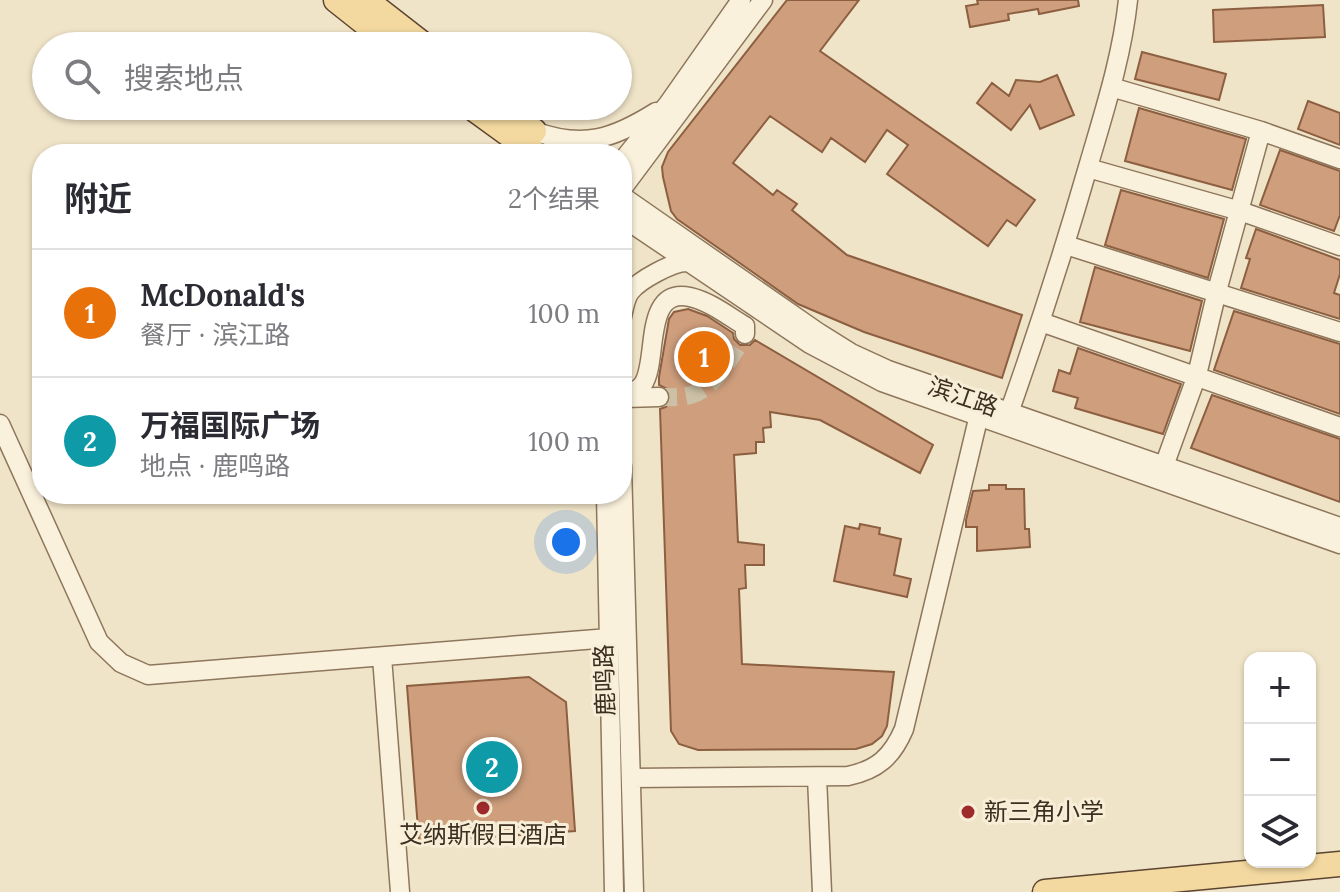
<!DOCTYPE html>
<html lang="zh">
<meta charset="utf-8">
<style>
body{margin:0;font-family:Lora,"Noto Sans SC",serif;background:#f7f7f7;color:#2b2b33}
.controls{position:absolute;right:24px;bottom:24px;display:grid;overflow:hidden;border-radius:16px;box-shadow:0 2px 6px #0004}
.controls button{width:72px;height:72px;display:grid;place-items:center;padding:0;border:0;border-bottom:2px solid #e1e1e2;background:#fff;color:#2b2b33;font:40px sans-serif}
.you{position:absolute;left:566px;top:542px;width:28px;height:28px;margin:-20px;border:6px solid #fff;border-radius:50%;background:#1a73e8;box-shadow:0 0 0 12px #1a73e833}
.badge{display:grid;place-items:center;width:52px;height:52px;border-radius:50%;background:#9e2a2b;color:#fff;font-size:26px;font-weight:700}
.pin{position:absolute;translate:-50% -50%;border:4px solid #fff;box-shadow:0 2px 8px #0006}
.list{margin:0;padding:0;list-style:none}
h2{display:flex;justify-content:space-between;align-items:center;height:104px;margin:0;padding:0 32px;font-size:34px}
h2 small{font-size:26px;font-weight:400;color:#7c7c81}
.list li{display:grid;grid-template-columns:52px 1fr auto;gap:24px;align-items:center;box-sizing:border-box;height:128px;padding:0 32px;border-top:2px solid #e1e1e2}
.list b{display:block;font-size:30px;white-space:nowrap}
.list p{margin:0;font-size:26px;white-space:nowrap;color:#7c7c81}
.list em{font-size:26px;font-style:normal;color:#7c7c81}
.icon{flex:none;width:44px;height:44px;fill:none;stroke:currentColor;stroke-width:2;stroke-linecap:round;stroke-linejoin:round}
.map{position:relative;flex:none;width:1340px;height:892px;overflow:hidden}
.search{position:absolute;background:#fff;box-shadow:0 2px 6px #0004;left:32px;top:32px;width:600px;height:88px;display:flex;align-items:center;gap:20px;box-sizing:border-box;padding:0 28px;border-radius:44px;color:#7c7c81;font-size:30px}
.panel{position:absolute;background:#fff;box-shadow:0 2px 6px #0004;left:32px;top:144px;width:600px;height:360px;border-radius:32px}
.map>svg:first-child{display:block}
.building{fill:#cf9f7d;stroke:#8d5f41;stroke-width:2}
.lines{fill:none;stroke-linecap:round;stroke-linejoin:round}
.minor-tunnel{stroke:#ccc0a6;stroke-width:18;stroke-dasharray:18 9;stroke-linecap:butt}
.minor-casing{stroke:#8d765c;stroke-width:21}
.major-casing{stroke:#5b4430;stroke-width:27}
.minor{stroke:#faf1dc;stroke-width:18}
.major{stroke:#f3d9a0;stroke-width:24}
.poi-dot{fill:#9e2a2b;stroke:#f7eed8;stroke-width:3}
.labels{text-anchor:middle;stroke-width:6;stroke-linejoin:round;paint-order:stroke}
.street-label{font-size:24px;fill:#3d2e20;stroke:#f7eed8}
.poi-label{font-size:24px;fill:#3d2e20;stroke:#f7eed8;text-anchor:start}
</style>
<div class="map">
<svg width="1340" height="892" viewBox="0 0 1340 892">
<rect width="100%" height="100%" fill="#f0e4c8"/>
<path class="building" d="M787,0H859L820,51L1035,200L1016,226L1007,220L988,246L887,174L908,145L887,130L865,162L831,138L822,152L770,116L733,163L773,195L777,190L797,204L792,210L847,255L1022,315L1002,378L864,332L798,304L677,219L671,211L663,177L662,167L668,152Z
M977,0H1078L1079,6L1039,14L1038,9L1008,14L1009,20L970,27L966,6L978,4Z
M1323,5L1325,37L1214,42L1213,10Z
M1142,52L1226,74L1219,100L1135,79Z
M1057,75L1074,115L1040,129L1030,105L1011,130L977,103L992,83L1009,96L1016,80L1040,82Z
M1308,101L1340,113V145L1298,129Z
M1139,108L1246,139L1232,190L1125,161Z
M1280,150L1340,171V215L1334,231L1260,205Z
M1121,190L1224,219L1208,278L1105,245Z
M1256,229L1340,260V274L1334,293L1340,295V319L1241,288L1250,259L1246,258Z
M1095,267L1202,301L1190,351L1080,322Z
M688,309L707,316L733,333L734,339L740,345H750L755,340L933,445L920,473L820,420L770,412L771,427L763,428L764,442H756V453L734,455L738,542L764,545V565H745L746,588L739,589L742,664L894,672L887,726L882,736L872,744L856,749L698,750L679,744L671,731L660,409L666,407L671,397L669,390L659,385V377L669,319L674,312Z
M1234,311L1340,344V414L1214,370Z
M1078,348L1181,384L1163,434L1075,408L1078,398L1053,391L1059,370L1070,374Z
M1212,395L1340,439V502L1191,448Z
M989,485H1006V489H1024L1025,529H1029L1030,547L977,551V527H966V520L973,491L989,490Z
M860,524L880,528L879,534L901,539L894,575L911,579L907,597L834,581L845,526L859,529Z
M529,677L566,702L575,831L419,842L407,686Z"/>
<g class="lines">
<path class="minor-tunnel" d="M659,397C670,397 681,398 691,395C716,387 732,354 745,334"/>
<g class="minor-casing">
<path id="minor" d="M1111,87L1261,131L1340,159
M534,131C583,149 613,139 656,112
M622,161L668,104L741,0
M1088,168L1240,211L1340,246
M622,189L763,0
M622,196L819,333L851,353L888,370L1340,527
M622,217L810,344L882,382L1340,544
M1066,245L1340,332
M622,317C624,308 625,299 630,292C639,280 674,261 688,262
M1041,322L1340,427
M622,395C630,393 638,391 643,384C659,361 642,287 690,297C711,302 728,316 745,326V334
M625,398L659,397
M1009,413C1038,331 1064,250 1088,167C1104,112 1122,57 1128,0
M0,424L99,642L121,663L148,675L609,638
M622,466L634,892
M1164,466L1197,375L1217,291L1261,131
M606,494L614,892
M382,657L400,892
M817,777L822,892
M632,778L848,776C877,770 892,757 904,729L979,415"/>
</g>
<g class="major-casing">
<path id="major" d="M336,0L394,46
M366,0L425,46
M470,106L536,154
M502,106L534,131
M1045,892L1340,864"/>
</g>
<use href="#minor" class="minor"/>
<use href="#major" class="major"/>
</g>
<g class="poi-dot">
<circle cx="483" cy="808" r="8"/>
<circle cx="968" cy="812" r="8"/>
</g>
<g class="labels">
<g class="street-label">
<text transform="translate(963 397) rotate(19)" y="8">滨江路</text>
<text transform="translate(605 680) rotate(-92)" y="8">鹿鸣路</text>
</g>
<g class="poi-label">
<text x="984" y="820">新三角小学</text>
<text x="483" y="843" text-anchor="middle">艾纳斯假日酒店</text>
</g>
</g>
</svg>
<div class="controls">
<button>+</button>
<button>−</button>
<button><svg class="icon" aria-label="layers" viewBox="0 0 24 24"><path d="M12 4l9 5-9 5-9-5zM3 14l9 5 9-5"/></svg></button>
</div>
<div class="you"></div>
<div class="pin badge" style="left:704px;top:357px;background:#e8710a">1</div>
<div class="pin badge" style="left:492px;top:767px;background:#0f9aa8">2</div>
<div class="search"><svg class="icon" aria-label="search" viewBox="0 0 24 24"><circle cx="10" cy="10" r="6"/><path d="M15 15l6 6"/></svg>搜索地点</div>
<section class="panel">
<h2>附近<small>2个结果</small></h2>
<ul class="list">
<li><span class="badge" style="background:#e8710a">1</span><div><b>McDonald's</b><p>餐厅 · 滨江路</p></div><em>100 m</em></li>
<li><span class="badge" style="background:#0f9aa8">2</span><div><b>万福国际广场</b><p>地点 · 鹿鸣路</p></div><em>100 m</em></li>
</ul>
</section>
</div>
